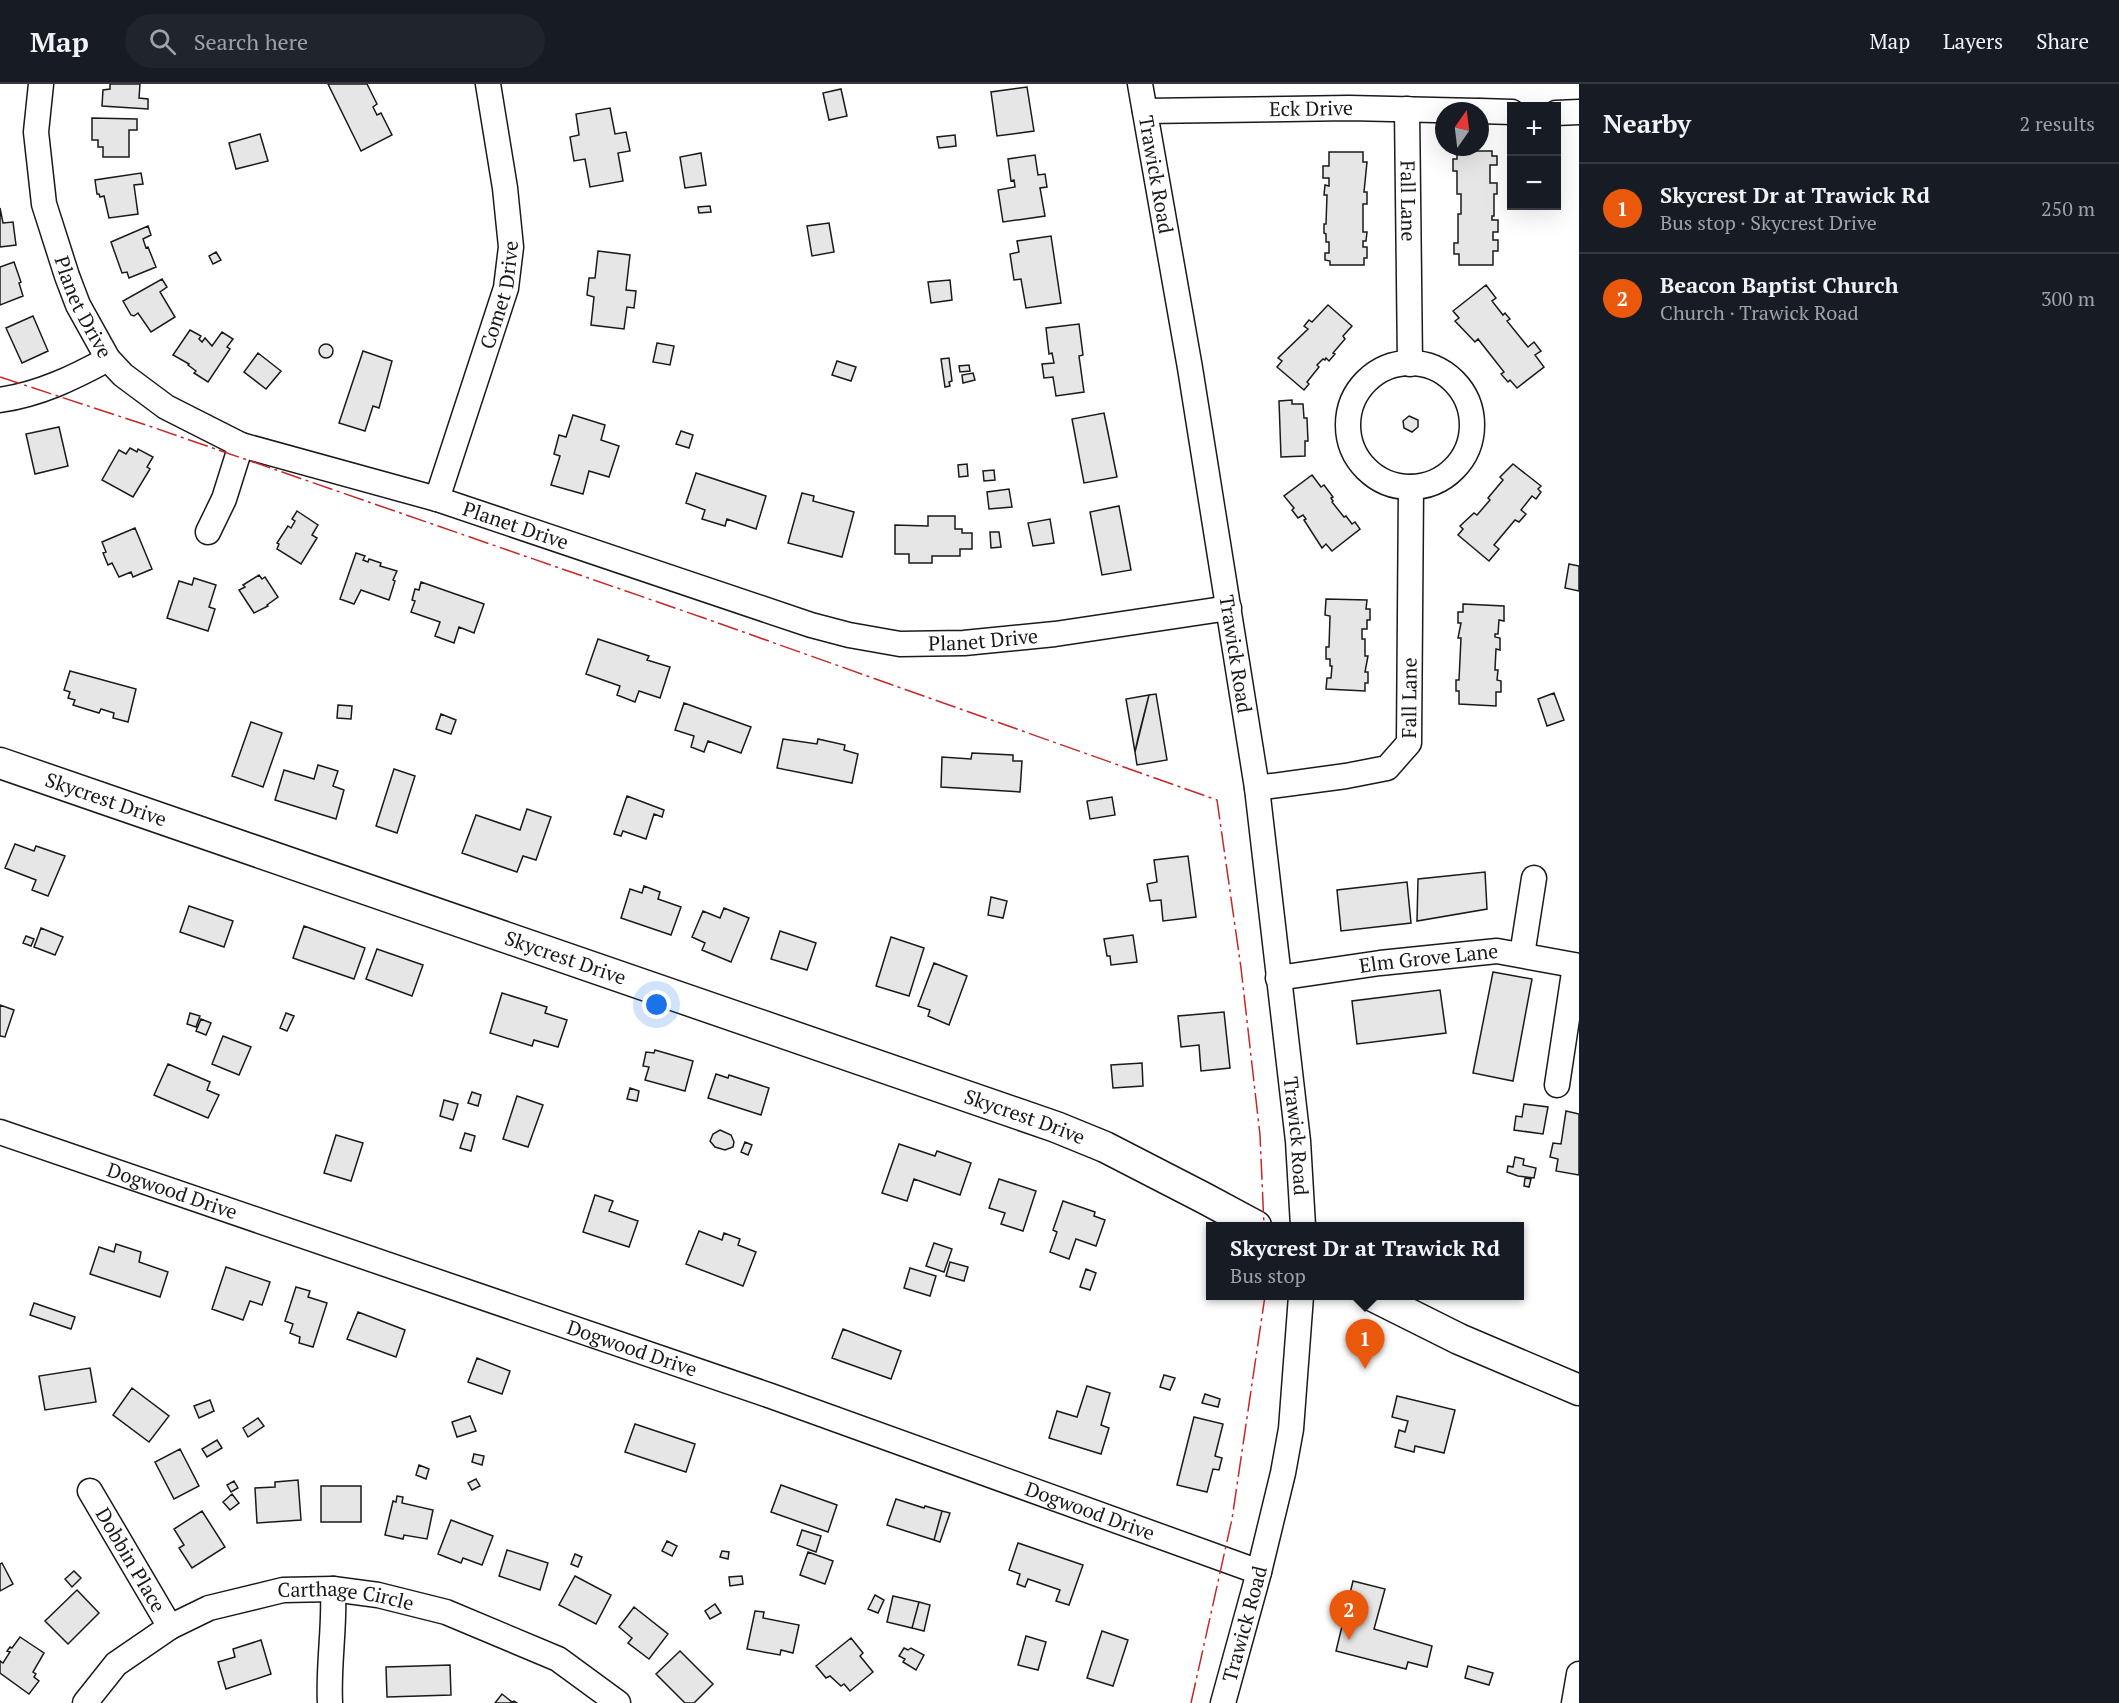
<!DOCTYPE html>
<meta charset="utf-8">
<style>
body{margin:0;font-family:"PT Serif",serif;background:#20242c;color:#f1f3f6}
.controls{position:absolute;right:18px;top:18px;display:grid;overflow:hidden;border-radius:0px;box-shadow:0 6px 24px #0002}
.controls button{width:54px;height:54px;display:grid;place-items:center;padding:0;border:0;border-bottom:2px solid #363941;background:#171b24;color:#f1f3f6;font:30px sans-serif}
.compass{position:absolute;left:1435px;top:18px;width:54px;height:54px;border-radius:50%;background:#171b24;box-shadow:0 6px 24px #0002;rotate:14deg}
.you{position:absolute;left:657px;top:921px;width:21px;height:21px;margin:-15px;border:4px solid #fff;border-radius:50%;background:#1a73e8;box-shadow:0 0 0 9px #1a73e833}
.badge{display:grid;place-items:center;width:39px;height:39px;border-radius:50%;background:#ea580c;color:#fff;font-size:20px;font-weight:700}
.pin{position:absolute;translate:-50% -50px;filter:drop-shadow(0 2px 3px #0008)}
.pin::after{content:'';position:absolute;top:32px;width:21px;height:18px;background:inherit;clip-path:polygon(0 0,100% 0,50% 100%)}
.popup{position:absolute;left:1206px;top:1138px;width:318px;height:78px;box-sizing:border-box;display:grid;place-content:center;border-radius:0px;background:#171b24;filter:drop-shadow(0 2px 4px #0005);font-size:20px;white-space:nowrap;color:#9ea1a6}
.popup b{font-size:22px;color:#f1f3f6}
.popup::after{content:'';position:absolute;left:50%;top:100%;margin-left:-12px;border:12px solid transparent;border-top-color:#171b24}
.list{margin:0;padding:0;list-style:none}
h2{display:flex;justify-content:space-between;align-items:center;height:78px;margin:0;padding:0 24px;font-size:26px}
h2 small{font-size:20px;font-weight:400;color:#9ea1a6}
.list li{display:grid;grid-template-columns:39px 1fr auto;gap:18px;align-items:center;box-sizing:border-box;height:90px;padding:0 24px;border-top:2px solid #363941}
.list b{display:block;font-size:22px;white-space:nowrap}
.list p{margin:0;font-size:20px;white-space:nowrap;color:#9ea1a6}
.list em{font-size:20px;font-style:normal;color:#9ea1a6}
.icon{flex:none;width:33px;height:33px;fill:none;stroke:currentColor;stroke-width:2;stroke-linecap:round;stroke-linejoin:round}
.map{position:relative;flex:none;width:1579px;height:1619px;overflow:hidden}
header{display:flex;align-items:center;gap:36px;box-sizing:border-box;height:84px;padding:0 30px;background:#171b24;border-bottom:2px solid #363941}
header strong{font-size:28px}
nav{display:flex;gap:33px;margin-inline-start:auto;font-size:21px}
.search{width:420px;height:54px;background:#20242c;display:flex;align-items:center;gap:15px;box-sizing:border-box;padding:0 21px;border-radius:33px;color:#9ea1a6;font-size:22px}
main{display:flex}
aside{flex:1;background:#171b24}
.map>svg:first-child{display:block}
.building{fill:#e6e6e6;stroke:#1a1a1a;stroke-width:1.5}
.lines{fill:none;stroke-linecap:round;stroke-linejoin:round}
.minor-casing{stroke:#1a1a1a;stroke-width:27}
.major-casing{stroke:#1a1a1a;stroke-width:33}
.minor{stroke:#fff;stroke-width:24}
.major{stroke:#fff;stroke-width:30}
.power{stroke:#c62828;stroke-width:1.5;stroke-dasharray:21 4.5 3 4.5;stroke-linecap:butt}
.labels{text-anchor:middle;stroke-width:4.5;stroke-linejoin:round;paint-order:stroke}
.street-label{font-size:20px;fill:#1a1a1a;stroke:#fff}
</style>
<header>
<strong>Map</strong>
<div class="search"><svg class="icon" aria-label="search" viewBox="0 0 24 24"><circle cx="10" cy="10" r="6"/><path d="M15 15l6 6"/></svg>Search here</div>
<nav><a>Map</a><a>Layers</a><a>Share</a></nav>
</header>
<main>
<div class="map">
<svg width="1579" height="1619" viewBox="0 0 1579 1619">
<rect width="100%" height="100%" fill="#fff"/>
<path class="building" d="M110,0H140L139,14L148,15V25L102,22L103,6L110,5Z
M328,0H367L377,20L373,23L377,31L381,29L392,51L361,67Z
M1027,3L1034,47L997,52L991,8Z
M841,5L847,32L829,36L823,9Z
M610,24L615,50L626,48L630,67L618,69L623,97L590,103L585,75L574,77L570,53L579,51L576,30Z
M92,34L137,35V46H129V73H103V63H98V56H92Z
M260,50L268,77L236,85L229,59Z
M955,51L956,62L939,64L937,53Z
M1457,67H1492V72H1497V81H1490V99H1497V110H1494V132H1492V136H1498V148H1493V156H1498V167H1493V181H1459V170H1454V159H1458V130H1461V110H1457V87H1453V75H1457Z
M1329,68H1363V78H1367L1364,108H1367V120H1363V148H1367L1366,157H1363V163H1367V174H1364V181H1330V177L1325,176V169H1329V158H1326V150L1324,149V140H1326L1327,111H1324L1325,101L1329,102V94H1323V82H1329Z
M701,69L706,101L685,104L680,73Z
M1035,71L1038,91L1045,90L1047,103L1040,104L1045,132L1003,138L998,106L1015,103L1014,96L1011,97L1008,75Z
M141,89L143,100L134,101L138,130L109,134L104,112L100,113L99,110H97L95,96Z
M710,122L711,128L699,129L698,123Z
M0,124L3,139L13,138L16,161L0,163Z
M829,139L834,168L812,172L807,142Z
M148,142L151,151L143,155L146,164L148,163L156,183L129,194L127,188L122,189L111,158Z
M1051,152L1061,219L1026,224L1021,195L1014,196L1010,170L1019,168L1017,157Z
M598,167L630,171L626,206L636,207L634,224L627,223L624,245L591,241L594,213L587,211L589,194H595Z
M216,168L221,176L213,180L209,172Z
M14,178L21,198L19,199L23,212L0,221V183Z
M162,195L167,203L160,208L175,233L151,248L138,229L134,232L131,231L123,217Z
M950,196L952,216L931,219L928,198Z
M1486,201L1496,214L1492,217L1503,231L1505,229L1510,235L1507,237L1528,263L1534,258L1541,267L1535,271L1544,283L1517,304L1510,296L1508,298L1501,290L1504,288L1478,255L1475,258L1455,237L1459,234L1453,227Z
M1328,221L1352,242L1343,252L1345,255L1333,269L1335,270L1329,277L1326,274L1325,276L1323,275L1317,281L1319,283L1307,298L1309,300L1304,306L1277,283L1282,277L1278,274L1308,245L1304,242L1309,236L1312,238Z
M33,232L48,267L22,279L6,244Z
M1079,240L1083,271L1079,272L1084,308L1056,312L1053,293L1044,294L1042,280L1054,279L1052,269L1049,270L1046,244Z
M190,246L201,252L199,255L202,258L205,254L212,262L222,248L233,255L227,263L230,265L208,298L194,289L196,287L188,281L189,280L173,271Z
M657,259L674,262L670,281L653,278Z
M319 267a7 7 0 1 1 14 0a7 7 0 1 1-14 0Z
M363,267L392,277L379,324L373,322L365,347L339,339Z
M258,269L281,287L266,305L244,288Z
M949,274L952,297L949,298L950,302L945,303L941,275Z
M837,277L856,283L851,297L832,291Z
M969,281L970,287L960,288L959,282Z
M973,289L975,296L963,299L962,291Z
M1292,316V320H1303L1304,334H1307L1308,357H1305V372L1281,373L1279,317Z
M1104,329L1117,393L1084,399L1072,335Z
M573,331L605,341L601,356L619,362L609,393L589,387L583,410L551,401L560,372L554,370L559,351L566,353Z
M1409,332L1418,336V343L1412,348L1404,344L1403,337Z
M59,343L68,382L35,390L26,350Z
M681,347L693,351L689,364L676,360Z
M130,364L137,368L138,365L153,373L147,383L150,385L133,413L102,396L119,366L126,370Z
M967,380L968,392L959,393L958,381Z
M1513,380L1541,402L1538,405L1541,408L1536,415L1532,412L1521,426L1526,430L1519,438L1515,436L1494,461L1499,465L1489,477L1458,451L1463,445L1460,442L1474,429L1477,431L1490,416L1488,414L1503,396L1500,393Z
M994,386L995,396L984,397L983,387Z
M696,389L766,412L756,445L727,435L725,442L702,435L705,426L686,419Z
M1312,391L1321,403L1324,401L1333,413L1331,414L1333,417L1332,418L1344,433L1346,432L1352,440L1355,438L1360,445L1332,467L1326,460L1322,464L1304,436L1306,435L1303,431L1298,434L1292,426L1294,424L1284,412Z
M1009,405L1012,423L989,425L987,408Z
M802,409L814,412L813,417L854,428L842,473L788,459Z
M1119,422L1131,486L1102,491L1090,428Z
M297,427L318,441L312,451L317,454L301,480L277,465L279,460L277,459L288,442L291,444L295,437L292,435Z
M928,432H955V445H962V449H972V465H960V472H932V479H909V470H895V441L928,442Z
M1050,435L1054,459L1033,462L1028,439Z
M135,444L152,485L133,493L131,488L119,493L112,479L108,481L103,469L106,468L102,458Z
M990,448H999L1001,463L991,464Z
M356,469L365,472L363,476L368,478L369,475L381,479L380,482L397,487L393,496L395,497L389,516L361,506L354,520L340,515Z
M1569,480L1579,482V507L1565,504Z
M259,491L262,495L265,493L278,513L267,521L268,522L254,529L239,506L245,503L243,501Z
M194,494L216,501L209,523L215,525L208,547L167,534L179,497L192,501Z
M421,498L484,520L474,549L459,543L454,559L435,552L440,538L411,528L415,517L412,516L415,505L419,506Z
M1326,515L1367,516L1366,525H1370V536H1367V545H1362V555H1365V572H1368L1365,588H1368V599H1365V607L1326,605L1327,594H1331L1332,582H1330V575H1326V563H1329L1330,532L1325,531Z
M1463,520L1504,522V537L1499,536L1498,550H1495V553L1500,554V566L1496,565L1495,586H1498L1497,596L1501,597V608H1496V622L1459,620V607H1456V596H1459L1461,554H1458L1461,539H1458V528H1463Z
M598,555L649,572L647,576L670,583L660,614L639,607L635,618L617,611L620,602L586,590Z
M70,587L136,605L128,638L113,634L114,629L101,625L99,629L73,621L75,616L68,614L70,608L64,606Z
M1554,609L1564,636L1547,642L1538,615Z
M1156,610L1167,676L1137,681L1135,668L1149,611Z
M1149,611L1138,654L1135,668L1126,615Z
M684,619L751,643L741,669L708,657L704,668L691,663L694,652L675,646Z
M338,621L352,622L351,635L337,634Z
M441,630L456,636L451,650L436,645Z
M251,638L282,649L263,703L232,692Z
M783,655L817,660L818,655L845,661L844,666L858,670L852,699L777,684Z
M972,669L1013,671V677H1022L1020,708L941,703L942,673L971,675Z
M318,681L338,687L333,702L344,706L336,735L275,716L284,686L314,695Z
M394,685L415,692L397,749L376,742Z
M627,712L664,726L662,733L654,730L646,755L623,747L621,752L614,750Z
M1112,713L1115,731L1090,735L1087,717Z
M527,725L551,733L536,776L523,772L517,788L462,769L476,731L520,746Z
M15,760L34,767L36,762L65,772L48,812L32,806L36,796L5,784Z
M1188,772L1196,833L1163,837L1161,816L1150,817L1147,800L1157,798L1154,776Z
M1485,788L1487,825L1417,837L1418,795Z
M1407,798L1411,839L1341,847L1337,806Z
M644,802L660,808L658,815L681,823L671,851L621,834L630,805L642,809Z
M991,813L1007,817L1003,834L988,831Z
M189,822L233,837L224,863L180,848Z
M724,824L749,834L731,878L702,866L705,859L692,853L703,827L720,834Z
M304,842L365,864L354,895L293,874Z
M41,844L63,853L55,871L34,863Z
M780,847L816,859L807,886L771,875Z
M1133,851L1137,878L1111,881L1110,872H1107L1104,855Z
M26,852L34,855L31,862L23,859Z
M891,853L924,864L909,912L876,902Z
M377,865L423,881L412,912L366,895Z
M934,879L967,892L949,941L928,932L930,926L918,922Z
M1493,888L1532,895L1513,997L1473,989Z
M1440,906L1446,949L1357,960L1352,917Z
M502,909L547,923L545,929L567,936L558,963L534,956L532,962L490,949Z
M0,921L14,926L5,953L0,952Z
M1224,928L1230,984L1201,987L1199,961L1181,963L1178,932Z
M190,929L200,932L196,943L187,940Z
M286,929L294,932L287,947L280,944Z
M201,935L211,939L206,951L196,947Z
M223,952L251,963L239,991L212,980Z
M655,966L693,977L685,1007L645,996L649,983L643,982L646,968L654,969Z
M1142,979L1143,1002L1113,1004L1111,981Z
M168,980L210,998L207,1006L219,1011L208,1034L154,1011Z
M716,990L728,994L729,991L769,1004L761,1031L708,1014Z
M630,1004L639,1007L637,1017L627,1015Z
M472,1008L481,1011L478,1022L468,1019Z
M517,1012L543,1021L528,1063L503,1055Z
M444,1016L458,1020L453,1036L440,1032Z
M1524,1020L1548,1023L1543,1050L1514,1046L1516,1032L1522,1033Z
M1566,1027L1579,1030V1091L1556,1087L1558,1075L1550,1073L1553,1059L1561,1060Z
M720,1046L731,1051L734,1058L733,1063L725,1066L715,1063L710,1057L713,1050Z
M465,1049L475,1052L471,1067L460,1064Z
M336,1051L363,1059L351,1097L324,1089Z
M745,1058L752,1061L748,1071L741,1068Z
M899,1060L935,1072L937,1067L971,1079L960,1111L914,1095L907,1117L882,1109Z
M1515,1073L1524,1075L1523,1081L1536,1084L1534,1094L1518,1092L1507,1088L1508,1082L1513,1083Z
M1525,1094L1531,1095L1529,1103L1524,1102Z
M999,1095L1036,1107L1023,1147L1001,1140L1005,1129L989,1124Z
M595,1111L613,1117L609,1127L638,1137L629,1163L583,1148Z
M1063,1117L1095,1128L1094,1132L1105,1136L1096,1162L1076,1155L1069,1175L1050,1168L1057,1148L1053,1146Z
M699,1147L722,1156L724,1149L740,1155L738,1161L756,1168L743,1202L686,1180Z
M934,1159L952,1165L944,1188L926,1182Z
M116,1160L141,1168L139,1178L168,1188L160,1213L90,1190L99,1163L114,1168Z
M950,1178L968,1183L964,1197L946,1192Z
M226,1183L270,1198L262,1221L250,1217L243,1236L212,1225Z
M910,1184L936,1192L930,1212L904,1204Z
M1086,1185L1096,1189L1090,1206L1080,1203Z
M296,1203L310,1207L308,1213L327,1219L313,1263L299,1259L300,1253L290,1249L293,1240L285,1237Z
M34,1219L75,1233L71,1245L30,1231Z
M358,1228L405,1246L396,1273L347,1255Z
M843,1245L901,1267L891,1295L832,1274Z
M477,1274L510,1287L502,1310L468,1298Z
M90,1284L96,1318L45,1326L39,1292Z
M1164,1291L1175,1294L1170,1306L1160,1303Z
M1087,1302L1110,1309L1101,1341L1109,1344L1101,1370L1049,1354L1057,1327L1077,1333Z
M132,1304L169,1332L149,1358L113,1331Z
M1205,1310L1220,1315L1218,1323L1202,1319Z
M1397,1312L1455,1326L1444,1369L1415,1362L1414,1368L1395,1363L1399,1346L1405,1348L1408,1337L1392,1333Z
M210,1316L214,1327L199,1334L194,1322Z
M470,1332L476,1347L457,1353L452,1338Z
M1194,1333L1223,1340L1215,1372L1222,1374L1219,1386L1213,1385L1207,1408L1177,1401Z
M258,1334L264,1342L248,1353L243,1344Z
M635,1340L695,1360L686,1388L625,1368Z
M217,1356L222,1364L207,1373L202,1365Z
M180,1365L199,1402L174,1415L155,1378Z
M474,1370L484,1372L482,1381L472,1378Z
M419,1381L429,1385L426,1395L416,1391Z
M476,1395L480,1402L472,1406L468,1399Z
M298,1396L301,1436L257,1439L255,1404L275,1403V1398Z
M234,1397L238,1404L231,1408L227,1401Z
M781,1401L837,1421L828,1448L771,1428Z
M321,1402H361V1438H321Z
M232,1410L239,1419L230,1426L223,1418Z
M397,1412L403,1413L402,1419L433,1426L427,1455L404,1451L403,1455L385,1451L393,1417L396,1418Z
M896,1415L924,1424L925,1422L942,1427L934,1456L887,1441Z
M202,1427L225,1463L192,1484L179,1464L184,1461L174,1445Z
M942,1427L950,1429L940,1458L934,1456Z
M451,1436L493,1452L482,1481L463,1474L461,1479L438,1470Z
M802,1446L821,1452L816,1468L797,1461Z
M667,1457L677,1462L672,1472L662,1467Z
M1018,1459L1083,1481L1069,1521L1056,1517L1060,1506L1028,1495L1025,1503L1017,1500L1020,1490L1009,1486Z
M507,1466L548,1479L540,1506L499,1492Z
M722,1467L729,1468L728,1475L720,1473Z
M808,1468L833,1477L825,1500L800,1491Z
M575,1470L582,1473L578,1483L571,1480Z
M2,1479L13,1500L0,1507V1480Z
M74,1487L81,1494L72,1503L65,1495Z
M575,1492L611,1511L596,1540L559,1521Z
M742,1492L743,1500L730,1502L729,1493Z
M1353,1497L1385,1505L1374,1545L1432,1562L1427,1583L1408,1578L1406,1585L1336,1567Z
M77,1506L99,1529L68,1560L45,1537Z
M875,1511L884,1516L878,1529L868,1525Z
M893,1512L919,1518L912,1544L887,1538Z
M919,1518L930,1521L924,1547L912,1544Z
M715,1520L721,1529L710,1535L705,1527Z
M634,1523L668,1550L649,1575L628,1559L632,1554L619,1543Z
M755,1527L764,1528L763,1534L799,1541L793,1569L781,1566L780,1571L747,1565Z
M1102,1547L1128,1556L1113,1602L1087,1594Z
M1026,1552L1046,1558L1038,1586L1018,1581Z
M20,1553L44,1569L33,1588L36,1590L34,1593L39,1597L29,1610L0,1589V1577L3,1579L10,1568L7,1567L10,1563L12,1564Z
M851,1554L863,1569L860,1572L873,1588L850,1607L844,1600L841,1602L830,1592L826,1594L816,1582Z
M261,1556L271,1590L226,1605L218,1578L235,1573L233,1565Z
M904,1564L908,1566L911,1564L924,1571L916,1586L903,1578L905,1575L899,1572Z
M680,1567L713,1600L694,1619H685L656,1590Z
M450,1581L451,1611L387,1613L386,1583Z
M1468,1582L1493,1589L1489,1601L1465,1594Z
M502,1610L512,1618L514,1617L517,1619H495Z"/>
<g class="lines">
<g class="minor-casing">
<g id="minor">
<path id="s1" d="M41,0L36,48L44,120L67,192L78,221L108,275L123,291L166,323L241,361L437,415L811,541L849,551L900,560L964,559L1055,550L1229,524"/>
<path id="s2" d="M1140,0L1190,284L1257,704L1298,1057L1303,1142"/>
<path id="s3" d="M1407,25L1410,280"/>
<path id="s4" d="M1145,27L1349,24L1477,27"/>
<path d="M1480,27L1512,28"/>
<path d="M1556,29L1579,28"/>
<circle cx="1410" cy="341" r="62"/>
<path d="M0,316C40,310 73,294 108,275"/>
<path id="s5" d="M437,415L506,204L511,163L505,104L488,0"/>
<path d="M208,448L224,415L241,361"/>
<path id="s6" d="M1257,704L1346,692L1387,684L1409,659L1411,403"/>
<path d="M1522,871L1534,794"/>
<path id="s7" d="M1278,894L1380,879L1497,867L1579,882"/>
<path d="M1557,1001L1575,882"/>
<path id="s8" d="M0,1048L771,1312L1259,1488"/>
<path id="s9" d="M90,1407L170,1543"/>
<path id="s10" d="M85,1619L116,1580L170,1543L209,1524L283,1506L333,1505L378,1511L446,1528L558,1575L618,1619"/>
<path d="M330,1619C328,1581 335,1543 333,1505"/>
<path id="s11" d="M1223,1619L1259,1488L1283,1389L1291,1345L1301,1212"/>
<path d="M1574,1619L1579,1590"/>
</g>
</g>
<g class="major-casing">
<g id="major">
<path id="s12" d="M0,679L1056,1043L1105,1063L1204,1114L1256,1142"/>
<path d="M1373,1212L1459,1255L1579,1306"/>
</g>
</g>
<use href="#minor" class="minor"/>
<use href="#major" class="major"/>
<path class="power" d="M0,293L152,343L701,533L1217,716L1241,884L1260,1051L1264,1142
M1191,1619L1232,1435L1265,1212"/>
</g>
<g class="labels">
<g class="street-label">
<text dy="7" stroke="none"><textPath href="#s4" startOffset="166">Eck Drive</textPath></text>
<text dy="7" stroke="none"><textPath href="#s2" startOffset="92">Trawick Road</textPath></text>
<text dy="7" stroke="none"><textPath href="#s3" startOffset="92">Fall Lane</textPath></text>
<text dy="7" stroke="none"><textPath href="#s5" startOffset="214">Comet Drive</textPath></text>
<text dy="7" stroke="none"><textPath href="#s1" startOffset="231">Planet Drive</textPath></text>
<text dy="7" stroke="none"><textPath href="#s1" startOffset="735">Planet Drive</textPath></text>
<text dy="7" stroke="none"><textPath href="#s1" startOffset="1221">Planet Drive</textPath></text>
<text dy="7" stroke="none"><textPath href="#s2" startOffset="578">Trawick Road</textPath></text>
<text dy="7" stroke="none"><textPath href="#s6" startOffset="210">Fall Lane</textPath></text>
<text dy="7" stroke="none"><textPath href="#s12" startOffset="112">Skycrest Drive</textPath></text>
<text dy="7" stroke="none"><textPath href="#s12" startOffset="598">Skycrest Drive</textPath></text>
<text dy="7" stroke="none"><textPath href="#s7" startOffset="152">Elm Grove Lane</textPath></text>
<text dy="7" stroke="none"><textPath href="#s12" startOffset="1084">Skycrest Drive</textPath></text>
<text dy="7" stroke="none"><textPath href="#s2" startOffset="1064">Trawick Road</textPath></text>
<text dy="7" stroke="none"><textPath href="#s8" startOffset="182">Dogwood Drive</textPath></text>
<text dy="7" stroke="none"><textPath href="#s8" startOffset="668">Dogwood Drive</textPath></text>
<text dy="7" stroke="none"><textPath href="#s8" startOffset="1154">Dogwood Drive</textPath></text>
<text dy="7" stroke="none"><textPath href="#s9" startOffset="80">Dobbin Place</textPath></text>
<text dy="7" stroke="none"><textPath href="#s10" startOffset="298">Carthage Circle</textPath></text>
<text dy="7" stroke="none"><textPath href="#s11" startOffset="82">Trawick Road</textPath></text>
</g>
</g>
</svg>
<div class="controls">
<button>+</button>
<button>−</button>
</div>
<svg class="compass" viewBox="-18 -18 36 36"><path d="M0-13l5 13h-10z" fill="#e53935"/><path d="M0 13l5-13h-10z" fill="#9ea1a6"/></svg>
<div class="you"></div>
<div class="pin badge" style="left:1365px;top:1285px">1</div>
<div class="popup"><b>Skycrest Dr at Trawick Rd</b>Bus stop</div>
<div class="pin badge" style="left:1349px;top:1556px">2</div>
</div>
<aside>
<h2>Nearby<small>2 results</small></h2>
<ul class="list">
<li><span class="badge">1</span><div><b>Skycrest Dr at Trawick Rd</b><p>Bus stop · Skycrest Drive</p></div><em>250 m</em></li>
<li><span class="badge">2</span><div><b>Beacon Baptist Church</b><p>Church · Trawick Road</p></div><em>300 m</em></li>
</ul>
</aside>
</main>
